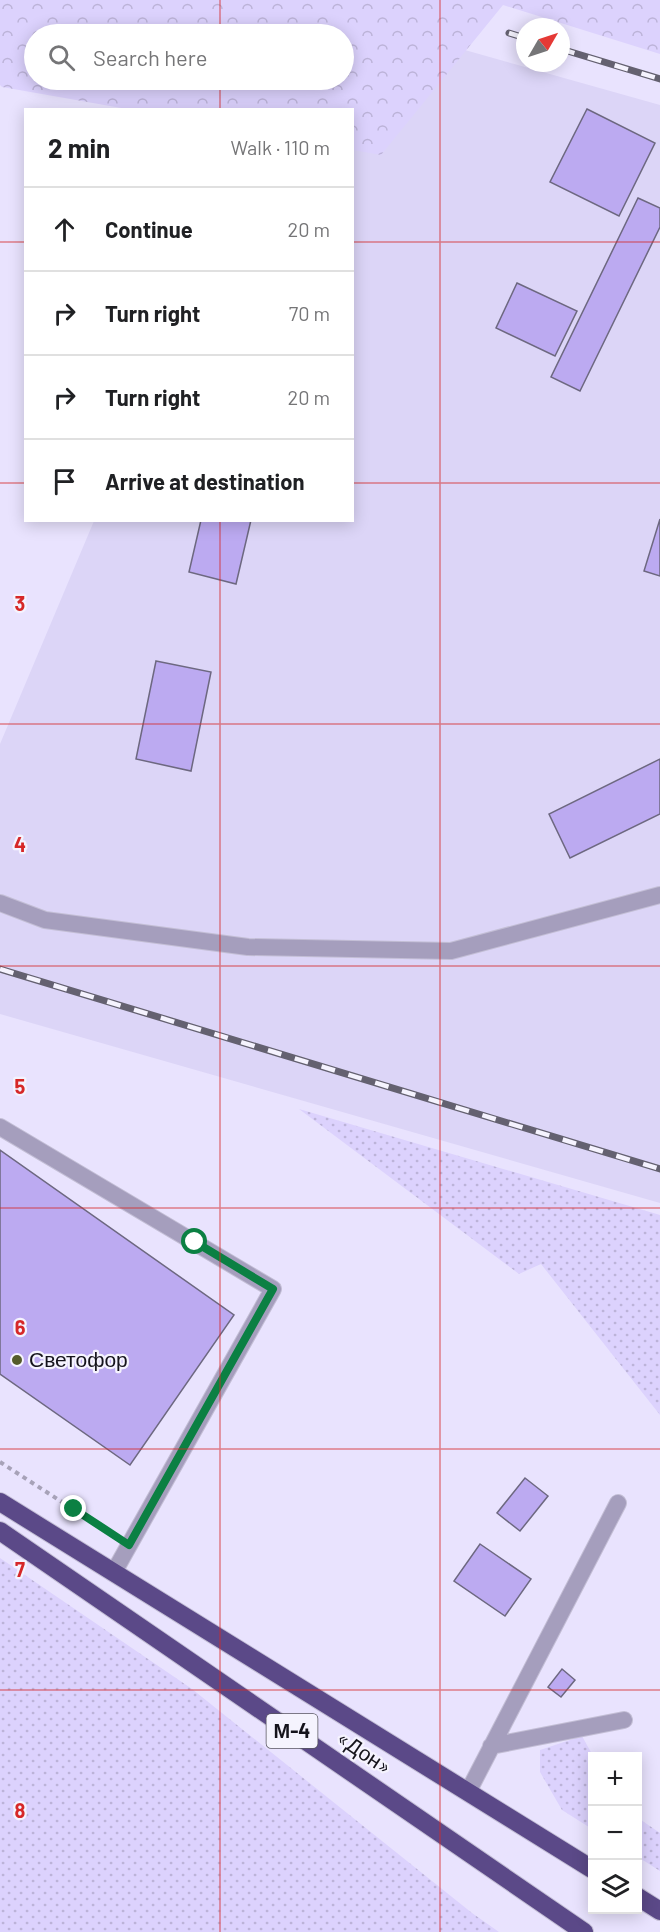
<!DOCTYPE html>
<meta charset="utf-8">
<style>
body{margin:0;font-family:Barlow,sans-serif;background:#f2f2f2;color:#202124}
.controls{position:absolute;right:18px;bottom:18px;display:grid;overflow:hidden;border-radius:0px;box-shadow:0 3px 15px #0003}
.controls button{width:54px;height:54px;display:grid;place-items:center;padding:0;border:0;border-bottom:2px solid #e0e0e0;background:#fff;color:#202124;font:30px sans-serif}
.compass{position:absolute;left:516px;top:18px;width:54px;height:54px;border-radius:50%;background:#fff;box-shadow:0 3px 15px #0003;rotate:51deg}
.stop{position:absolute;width:18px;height:18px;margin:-14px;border:4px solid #0b8043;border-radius:50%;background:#fff}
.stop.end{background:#0b8043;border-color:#fff;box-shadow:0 2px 6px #0008}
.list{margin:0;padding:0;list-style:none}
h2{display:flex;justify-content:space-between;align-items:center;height:78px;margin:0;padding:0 24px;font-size:26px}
h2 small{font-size:20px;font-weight:400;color:#757577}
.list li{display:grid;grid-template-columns:39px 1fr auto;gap:18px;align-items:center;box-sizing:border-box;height:84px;padding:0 24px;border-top:2px solid #e0e0e0}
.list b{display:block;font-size:22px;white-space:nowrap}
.list em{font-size:20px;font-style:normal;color:#757577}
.icon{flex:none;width:33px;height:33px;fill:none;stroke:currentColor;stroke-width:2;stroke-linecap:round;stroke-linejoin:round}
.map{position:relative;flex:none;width:660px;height:1932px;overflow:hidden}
.search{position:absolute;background:#fff;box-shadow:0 3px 15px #0003;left:24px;top:24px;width:330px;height:66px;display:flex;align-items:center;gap:15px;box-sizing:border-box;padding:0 21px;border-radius:33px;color:#757577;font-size:22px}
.panel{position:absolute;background:#fff;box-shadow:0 3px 15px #0003;left:24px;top:108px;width:330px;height:414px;border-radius:0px}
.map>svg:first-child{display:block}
.built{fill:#dcd5f7}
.grass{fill:url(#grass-dots)}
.forest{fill:url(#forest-crowns);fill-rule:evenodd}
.building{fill:#bcaaf1;stroke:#6d6880;stroke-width:1.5}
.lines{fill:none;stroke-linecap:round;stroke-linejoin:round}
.lane-casing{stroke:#c3bed5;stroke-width:18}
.highway-casing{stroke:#c3bed5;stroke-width:20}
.path{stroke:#a7a2b8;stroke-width:4;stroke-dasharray:4.5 4.5;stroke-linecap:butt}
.lane{stroke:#a59ebd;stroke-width:16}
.highway{stroke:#5b4988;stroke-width:18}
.rail-casing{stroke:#646170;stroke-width:7}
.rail{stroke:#f5f3fe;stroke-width:4.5;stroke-dasharray:14;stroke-linecap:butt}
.route{stroke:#0b8043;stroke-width:8}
.grid{fill:none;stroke:#d62828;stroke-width:1.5;stroke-opacity:0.55}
.poi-dot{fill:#555b2a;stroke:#f5f3fe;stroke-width:2}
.labels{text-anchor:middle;stroke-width:4.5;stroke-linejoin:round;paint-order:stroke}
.shield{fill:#f5f3fe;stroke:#585660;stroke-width:1.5}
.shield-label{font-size:20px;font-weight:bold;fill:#15131c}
.poi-label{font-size:21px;fill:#15131c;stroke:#f5f3fe;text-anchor:start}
.street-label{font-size:21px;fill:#15131c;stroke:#f5f3fe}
.grid-label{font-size:20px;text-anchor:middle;font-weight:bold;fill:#d62828;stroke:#f5f3fe;stroke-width:4.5;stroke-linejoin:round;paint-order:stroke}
</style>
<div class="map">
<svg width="660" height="1932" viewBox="0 0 660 1932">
<defs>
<pattern id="grass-dots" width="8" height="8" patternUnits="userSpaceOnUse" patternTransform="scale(1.5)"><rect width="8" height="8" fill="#dcd2fd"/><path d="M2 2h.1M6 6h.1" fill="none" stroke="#bcb3d8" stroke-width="1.8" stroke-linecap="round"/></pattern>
<pattern id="forest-crowns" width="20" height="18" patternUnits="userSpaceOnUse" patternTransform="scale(1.5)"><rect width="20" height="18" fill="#dcd2fd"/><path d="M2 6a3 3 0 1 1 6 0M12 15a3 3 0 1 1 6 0" fill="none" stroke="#bcb3d8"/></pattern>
</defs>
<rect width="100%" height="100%" fill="#e9e3fe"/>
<path class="built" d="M309,6L660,105V1203L0,1014V744L94,521L352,520V110L344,80V34Z"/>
<path class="grass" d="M299,1109L660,1215V1415L541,1264L519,1274Z
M0,1558L192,1689L472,1913L499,1932H0Z
M582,1736L593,1756L592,1829L562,1810L540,1772V1750Z
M638,1818L660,1833V1871L638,1857Z"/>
<path class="forest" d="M0,0H660V54L503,5L381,155L353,150L352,110L127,109L2,87L0,85ZM34,34H344V80H34Z"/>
<path class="building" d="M587,109L655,143L619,216L550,182Z
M638,198L660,208V227L580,391L551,377Z
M517,283L577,311L555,356L496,328Z
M660,519V576L644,571Z
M201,520H251L236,584L189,572Z
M156,661L211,672L191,771L136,759Z
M660,759V814L570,858L549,814Z
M0,1150L234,1315L130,1465L0,1374Z
M525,1478L548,1496L520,1531L497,1513Z
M480,1544L531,1579L505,1616L454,1581Z
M562,1669L575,1680L561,1697L548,1687Z"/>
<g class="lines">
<g class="lane-casing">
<path id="lane" d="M0,903L45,920L248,947L451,951L660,895
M0,1127L273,1289L114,1572
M491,1746L624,1720
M468,1792L618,1503"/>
</g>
<g class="highway-casing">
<path id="highway" d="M0,1502L592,1869
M0,1531L584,1932
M638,1897L660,1911"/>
</g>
<path class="path" d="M0,1462L110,1533"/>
<use href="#lane" class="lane"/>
<use href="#highway" class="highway"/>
<g class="rail-casing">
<path id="rail" d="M509,33L525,38
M561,49L660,79
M0,969L660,1169"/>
</g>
<use href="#rail" class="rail"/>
</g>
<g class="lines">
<path class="route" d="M74,1509L129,1545L273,1289L195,1242"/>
</g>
<path class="grid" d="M220,0V34M440,0V1932M220,80V110M0,242H26M352,242H660M0,483H26M352,483H660M220,520V1932M0,724H660M0,966H660M0,1208H660M0,1449H660M0,1690H660"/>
<circle class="poi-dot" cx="17" cy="1360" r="6"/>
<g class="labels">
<rect class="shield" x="266.5" y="1714" width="51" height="34" rx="4.5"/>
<g class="shield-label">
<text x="292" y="1738">М-4</text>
</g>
<g class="poi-label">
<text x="29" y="1367">Светофор</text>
</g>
<g class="street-label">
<text transform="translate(364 1753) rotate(34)" y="7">«Дон»</text>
</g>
</g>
<g class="grid-label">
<text x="20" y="611">3</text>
<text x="20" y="852">4</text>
<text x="20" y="1094">5</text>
<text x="20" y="1335">6</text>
<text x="20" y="1577">7</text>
<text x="20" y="1818">8</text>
</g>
</svg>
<div class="controls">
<button>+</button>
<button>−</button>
<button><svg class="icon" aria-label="layers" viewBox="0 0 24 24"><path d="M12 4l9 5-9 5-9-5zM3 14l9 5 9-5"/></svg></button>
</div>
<svg class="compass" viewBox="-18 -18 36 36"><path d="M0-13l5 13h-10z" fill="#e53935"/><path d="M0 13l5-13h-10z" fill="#757577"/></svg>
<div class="stop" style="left:195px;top:1242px"></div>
<div class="stop end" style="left:74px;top:1509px"></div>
<div class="search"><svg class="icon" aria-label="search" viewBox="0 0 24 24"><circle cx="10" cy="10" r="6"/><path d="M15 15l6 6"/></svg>Search here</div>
<section class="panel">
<h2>2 min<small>Walk · 110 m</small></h2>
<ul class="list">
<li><svg class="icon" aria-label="ahead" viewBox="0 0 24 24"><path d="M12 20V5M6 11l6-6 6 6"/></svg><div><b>Continue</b></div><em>20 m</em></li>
<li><svg class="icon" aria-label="right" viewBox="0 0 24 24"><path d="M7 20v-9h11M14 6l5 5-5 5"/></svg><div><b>Turn right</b></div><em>70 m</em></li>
<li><svg class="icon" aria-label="right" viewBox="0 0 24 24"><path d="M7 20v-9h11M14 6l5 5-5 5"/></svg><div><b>Turn right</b></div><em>20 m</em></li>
<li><svg class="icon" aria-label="arrive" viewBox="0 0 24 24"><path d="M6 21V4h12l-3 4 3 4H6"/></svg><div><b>Arrive at destination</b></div></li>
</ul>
</section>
</div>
